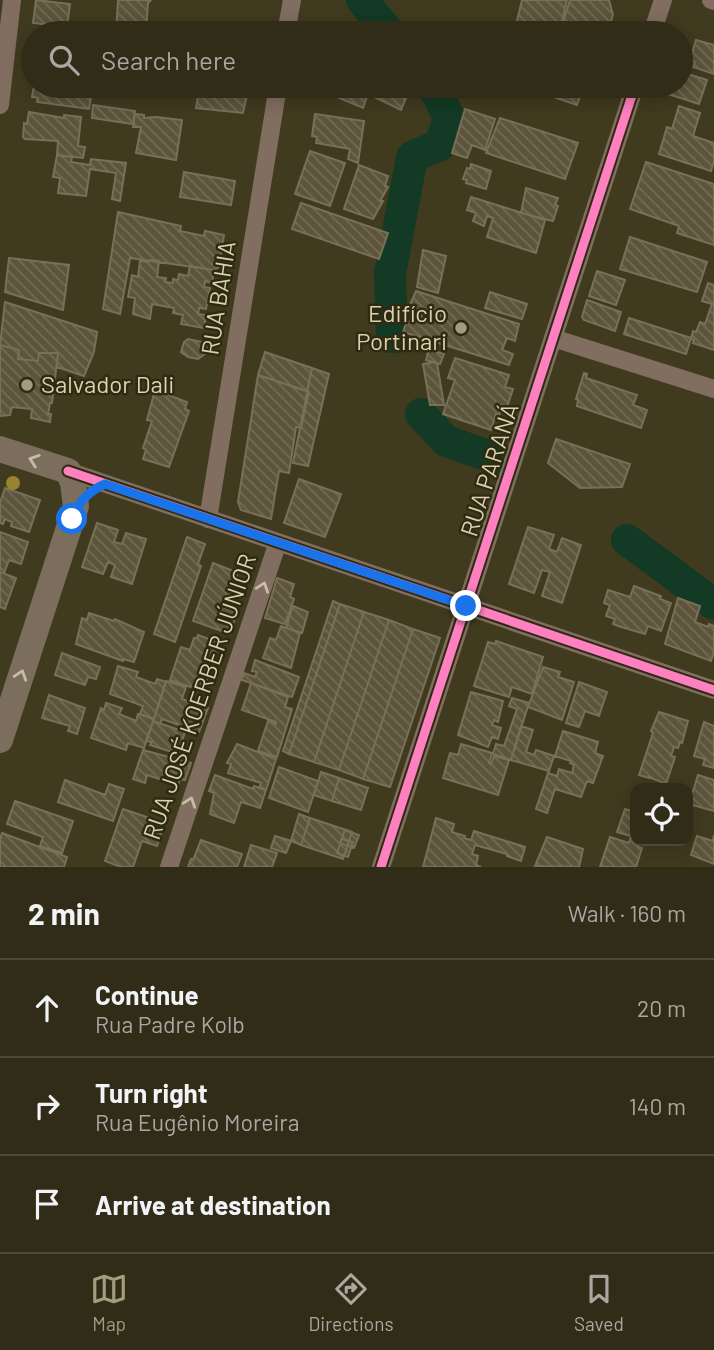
<!DOCTYPE html>
<meta charset="utf-8">
<style>
body{margin:0;font-family:Barlow,sans-serif;background:#3c3824;color:#f1f3f6}
.controls{position:absolute;right:21px;bottom:21px;display:grid;overflow:hidden;border-radius:14px;box-shadow:0 4px 18px #0003}
.controls button{width:63px;height:63px;display:grid;place-items:center;padding:0;border:0;border-bottom:2px solid #4b4836;background:#302c17;color:#f1f3f6;font:35px sans-serif}
.stop{position:absolute;width:21px;height:21px;margin:-16px;border:5px solid #1a73e8;border-radius:50%;background:#fff}
.stop.end{background:#1a73e8;border-color:#fff;box-shadow:0 2px 7px #0008}
.list{margin:0;padding:0;list-style:none}
h2{display:flex;justify-content:space-between;align-items:center;height:91px;margin:0;padding:0 28px;font-size:30px}
h2 small{font-size:23px;font-weight:400;color:#a8a7a1}
.list li{display:grid;grid-template-columns:46px 1fr auto;gap:21px;align-items:center;box-sizing:border-box;height:98px;padding:0 28px;border-top:2px solid #4b4836}
.list b{display:block;font-size:26px;white-space:nowrap}
.list p{margin:0;font-size:23px;white-space:nowrap;color:#a8a7a1}
.list em{font-size:23px;font-style:normal;color:#a8a7a1}
.icon{flex:none;width:38px;height:38px;fill:none;stroke:currentColor;stroke-width:2;stroke-linecap:round;stroke-linejoin:round}
.map{position:relative;flex:none;width:714px;height:867px;overflow:hidden}
.search{position:absolute;background:#302c17;box-shadow:0 4px 18px #0003;left:21px;right:21px;top:21px;height:77px;display:flex;align-items:center;gap:18px;box-sizing:border-box;padding:0 24px;border-radius:38px;color:#a8a7a1;font-size:26px}
.sheet{height:385px;background:#302c17}
nav{display:flex;justify-content:space-around;align-items:center;box-sizing:border-box;height:98px;border-top:2px solid #4b4836;background:#302c17;font-size:19px;color:#a8a7a1}
nav a{display:grid;justify-items:center;gap:4px}
nav .on{color:#a39d7f}
.map>svg:first-child{display:block}
.lines{fill:none;stroke-linecap:round;stroke-linejoin:round}
.river{stroke:#123a24;stroke-width:32}
.building{fill:url(#building-back-hatch);stroke:#797059;stroke-width:2}
.street{stroke:#816e60;stroke-width:18}
.primary{stroke:#7c6e5d;stroke-width:26}
.cycleway-casing{stroke:#302a10;stroke-width:13}
.cycleway{stroke:#ff80c0;stroke-width:9}
.tree{fill:#96852e}
.oneway{stroke:#c6bea2}
.oneway2{stroke:#c7bea2}
.route{stroke:#1a73e8;stroke-width:9}
.poi-dot{fill:#a39d7f;stroke:#302a10;stroke-width:2.5}
.labels{text-anchor:middle;stroke-width:5;stroke-linejoin:round;paint-order:stroke}
.street-label{font-size:24px;fill:#d8d2b3;stroke:#302a10}
.poi-label{font-size:24px;fill:#d8d2b3;stroke:#302a10;text-anchor:end}
</style>
<div class="map">
<svg width="714" height="867" viewBox="0 0 714 867">
<defs>
<pattern id="building-back-hatch" width="6" height="6" patternUnits="userSpaceOnUse" patternTransform="scale(1.75)"><rect width="6" height="6" fill="#5c543b"/><path d="M-1 5l2 2M0 0l6 6M5-1l2 2" fill="none" stroke="#736c55"/></pattern>
</defs>
<rect width="100%" height="100%" fill="#403b1f"/>
<g class="lines">
<path class="river" d="M362,0L389,33
M392,337L390,273L412,157L440,145L449,118L438,95L431,86
M421,414L446,441L503,461
M627,540L714,604"/>
</g>
<path class="building" d="M36,0L70,4L67,27L33,23Z
M118,0H151L148,3L146,33H116Z
M522,0H567L559,33H514Z
M570,0H609L613,15L607,33L560,32Z
M696,40L714,45V74L693,67L695,62L690,60Z
M681,72L707,80L699,104L668,94L670,86H681Z
M34,86H93L89,109L37,102L38,98L32,97Z
M185,86H249L243,113L196,108L199,91L185,90Z
M327,86H376L406,98L401,110L368,94L363,108L325,92Z
M531,86H581L583,88L577,105L530,89Z
M93,105L135,111L133,124L92,118Z
M679,106L700,113L693,136L714,143V161L711,171L659,154L667,127L672,129Z
M465,109L495,119L485,150L472,145L467,158L452,153Z
M29,112L64,118V115L81,117L78,146L85,147L83,158L57,155L58,141L25,139L23,137L24,123L27,124Z
M135,114L144,115V118L156,117L182,120L176,160L136,153L141,127H133Z
M315,114L364,121L358,163L348,159L350,149L316,143L317,137L312,136Z
M500,118L578,143L565,179L486,153Z
M310,151L345,163L330,206L295,194Z
M57,155L72,157L71,162L90,165L91,159L126,163L120,201L112,199L116,173L90,169L86,196L58,193L60,178L53,177Z
M646,162L714,184V245L677,233L679,226L630,209Z
M471,164L491,171L486,189L466,183L467,180L463,179L467,168L470,169Z
M359,165L388,176L385,186L388,187L380,201H383L373,219L344,209Z
M184,172L235,181L231,205L180,197Z
M526,188L558,198L555,205L558,206L553,221L521,213Z
M471,197L545,220L536,253L487,237L493,218L487,216L484,226L473,221L476,213L467,210Z
M301,203L388,233L379,259L292,229Z
M118,212L181,226L180,231L204,236L205,231L224,235L219,267L214,270L130,258L120,314L103,309Z
M630,237L707,262L697,292L620,269Z
M423,250L446,256L438,293L417,287Z
M9,258L69,265L63,310L5,292Z
M149,260L159,261L157,277L166,278L165,282L173,283V279L178,280L179,274L188,276L190,266L214,270L212,283L205,281L204,287L210,288L206,309L199,308L198,314L206,315L204,328L181,324L183,315L173,313L174,308L152,304L150,319L133,314L135,298L128,297L132,275L138,277L140,261L148,262Z
M597,271L625,280L616,305L589,296Z
M708,283L714,285V350L693,343L694,340L691,339L693,331L696,332L700,322L705,324L712,304L702,301Z
M416,291L519,324L515,341L507,338L502,350L513,354L509,365L403,332L407,321L415,323L417,311L409,307Z
M490,292L527,304L522,319L485,308Z
M587,300L621,312L615,331L584,320L582,317Z
M5,302L97,332L94,352L84,376L57,367L58,353H39L38,361L18,359L19,350L0,345Z
M629,318L691,338L686,354L624,334Z
M188,339L202,342L207,348L205,354L198,359L188,357L181,352L184,342Z
M0,345L19,350L18,359L38,361L39,353H58L52,403H50L48,414H51L50,422L31,418L32,409L12,407L10,415L0,416Z
M429,349L444,354L440,364L426,360Z
M265,352L312,368L307,391L258,375Z
M455,358L509,375L505,387L513,389L507,407L502,405L499,416L496,414L491,430L443,414L455,380L448,378Z
M434,362L437,363L444,405H430L423,364Z
M312,368L329,374L308,466L293,463Z
M584,373L587,374L586,378L637,395L633,405L647,410L641,428L577,406L578,400L576,399Z
M258,375L309,392L301,428L296,427L289,473L279,471L271,519L241,510L238,502Z
M155,390L187,402L185,409L189,411L169,467L143,459L146,450L143,448L152,421L147,420Z
M556,439L630,464L622,487L580,488L548,463Z
M299,479L341,494L325,537L284,523Z
M5,488L40,500L29,532L11,526L12,522L5,519L3,524L0,523V503Z
M97,523L118,530L114,542L122,544L126,533L146,539L132,584L111,577L115,565L108,562L103,574L82,567Z
M528,527L554,535L549,549L557,552L562,538L581,545L562,603L542,596L550,572L542,570L534,593L509,584Z
M0,532L28,542L21,564L9,560L4,573L0,572Z
M187,537L205,544L198,564L201,566L175,642L154,634Z
M213,563L236,572L237,576L225,608L237,612L230,634L193,621Z
M0,572L16,578L5,609L0,607Z
M277,578L294,584L290,597L294,599L285,624L265,618Z
M634,586L661,596L660,599L671,603L661,631L648,626L645,634L618,626L613,624L615,619L606,616L610,605L604,603L608,590L630,597Z
M678,598L700,606L695,622L708,627L709,624L714,626V651L711,661L665,644Z
M333,601L340,604L289,754L283,751Z
M340,604L364,612L314,762L289,754Z
M293,606L308,612L302,633L286,628Z
M364,612L389,620L339,770L314,762Z
M89,613L114,621L115,619L144,632L134,662L123,659V661L76,644L82,618L87,620Z
M389,620L413,629L363,779L339,770Z
M281,626L300,633L291,668L263,658L270,638L276,640Z
M413,629L440,638L390,787L363,779Z
M198,635L217,642L214,652L216,653L203,691L170,680L181,647L190,650L194,638H197Z
M496,641L543,657L532,694L512,687L509,697L474,686L488,642L495,644Z
M62,653L100,667L96,679L88,677L85,685L55,675Z
M255,660L299,677L292,697L242,680L244,673L255,677L257,672L252,671Z
M118,666L138,672L136,677L155,684L157,679L166,682L154,719L140,714L143,706L110,694Z
M543,667L560,672L558,677L574,682L562,720L528,707Z
M166,681L186,687L182,699L208,708L199,732L162,719L160,724L153,721Z
M579,682L607,692L599,716L585,711L579,727L566,723Z
M251,683L288,697L285,707L292,709L277,757L258,751L268,721L276,724V722L242,710Z
M471,692L503,701L498,722L494,720L492,725L501,728L498,739L492,737L488,747L458,735Z
M49,695L85,708L77,734L68,731L70,726L42,718Z
M512,698L529,703L511,760L493,754L496,744L504,746L517,709L509,706Z
M106,703L122,708L119,714L136,721L138,714L154,719L144,748L128,743L126,750L91,738L101,708L104,710Z
M659,712L688,721L682,743L680,742L678,748L674,747L671,756L675,757L666,784L649,777V778L639,775L653,733L651,731Z
M153,721L185,732L178,754L150,745L152,742L146,741Z
M704,722L714,726V768L703,765L705,759L694,756Z
M521,726L533,730L526,752L534,755L536,750L554,756L549,771L511,760Z
M563,731L598,742L595,753L603,756L593,783L587,781L581,797L555,789L547,813L536,809L548,773L557,776L559,769L572,773L574,765L570,763L571,761L555,756Z
M237,744L276,759L266,790L259,788L261,783L228,773L231,764L227,763Z
M461,744L492,753L489,763L491,764L494,756L509,760L498,795L443,778L450,753L458,755Z
M143,750L191,763L185,780L180,779L178,785L147,775L145,783L133,779Z
M279,767L318,781L308,812L269,798Z
M321,772L339,778L332,801L314,795Z
M215,775L253,789L254,786L266,790L260,808L241,802L234,823L210,814L214,793L209,791Z
M698,775L714,780V811L689,804Z
M339,778L368,788L361,810L332,801Z
M65,780L105,795L109,784L124,789L113,821L58,802Z
M15,801L73,821L62,853L40,846L43,837L7,824Z
M123,809L150,818L146,829L161,834L157,846L142,841L133,867H121L105,861Z
M625,809L635,812V841H640L638,847L642,848L636,867H600L610,837L629,843L631,836L617,832Z
M299,814L310,818L301,845L291,841Z
M310,818L352,832L343,859L301,845Z
M436,818L454,824L452,832L465,836L464,838L471,840L474,831L525,847L521,861L507,856V854L475,845L472,854L478,856L476,865L481,867H423Z
M345,830L359,835L354,848L340,843Z
M2,833L67,857L64,867H0V840Z
M714,835V864L691,855L697,836L713,841Z
M275,836L291,841L286,853L271,848Z
M547,837L583,849L579,867L535,866Z
M342,839L353,842L348,857L337,853Z
M201,840L242,854L237,867H188L191,859L193,860Z
M251,845L277,853L272,867H244Z"/>
<g class="lines">
<path class="street" d="M711,0L714,1
M286,33L292,0
M652,33L663,0
M0,105L12,0
M553,338L714,389
M68,471L714,690
M208,519L278,86
M169,867L278,542
M381,867L635,86"/>
<path class="primary" d="M0,449L68,471L73,483L76,506L0,740"/>
<g class="cycleway-casing">
<path id="cycleway" d="M68,471L714,690
M381,867L635,86"/>
</g>
<use href="#cycleway" class="cycleway"/>
</g>
<circle class="tree" cx="13" cy="483" r="7"/>
<defs><path id="oneway-chevron" d="M-2-3.5L2.5 0L-2 3.5" fill="none" stroke-width="1.6" stroke-linecap="round" stroke-linejoin="round" transform="scale(1.75)"/></defs>
<g class="oneway">
<use href="#oneway-chevron" transform="translate(34 460) rotate(-161)"/>
<use href="#oneway-chevron" transform="translate(21 675) rotate(-72)"/>
</g>
<g class="oneway2">
<use href="#oneway-chevron" transform="translate(263 587) rotate(-71)"/>
<use href="#oneway-chevron" transform="translate(190 802) rotate(-71)"/>
</g>
<g class="lines">
<path class="route" d="M72,519C78,502 88,491 105,484L466,606"/>
</g>
<g class="poi-dot">
<circle cx="461" cy="328" r="7"/>
<circle cx="27" cy="385" r="7"/>
</g>
<g class="labels">
<g class="street-label">
<text transform="translate(219 298) rotate(-81)" y="8">RUA BAHIA</text>
<text transform="translate(490 470) rotate(-72)" y="8">RUA PARANÁ</text>
<text transform="translate(200 697) rotate(-71)" y="8">RUA JOSÉ KOERBER JÚNIOR</text>
</g>
<g class="poi-label">
<text x="447" y="322">Edifício<tspan x="447" dy="28">Portinari</tspan></text>
<text x="41" y="393" text-anchor="start">Salvador Dali</text>
</g>
</g>
</svg>
<div class="controls">
<button><svg class="icon" aria-label="locate" viewBox="0 0 24 24"><circle cx="12" cy="12" r="6"/><path d="M12 2v4M12 18v4M2 12h4M18 12h4"/></svg></button>
</div>
<div class="stop" style="left:72px;top:519px"></div>
<div class="stop end" style="left:466px;top:606px"></div>
<div class="search"><svg class="icon" aria-label="search" viewBox="0 0 24 24"><circle cx="10" cy="10" r="6"/><path d="M15 15l6 6"/></svg>Search here</div>
</div>
<section class="sheet">
<h2>2 min<small>Walk · 160 m</small></h2>
<ul class="list">
<li><svg class="icon" aria-label="ahead" viewBox="0 0 24 24"><path d="M12 20V5M6 11l6-6 6 6"/></svg><div><b>Continue</b><p>Rua Padre Kolb</p></div><em>20 m</em></li>
<li><svg class="icon" aria-label="right" viewBox="0 0 24 24"><path d="M7 20v-9h11M14 6l5 5-5 5"/></svg><div><b>Turn right</b><p>Rua Eugênio Moreira</p></div><em>140 m</em></li>
<li><svg class="icon" aria-label="arrive" viewBox="0 0 24 24"><path d="M6 21V4h12l-3 4 3 4H6"/></svg><div><b>Arrive at destination</b></div></li>
</ul>
</section>
<nav>
<a class="on"><svg class="icon" aria-label="map" viewBox="0 0 24 24"><path d="M3 6l6-2 6 2 6-2v14l-6 2-6-2-6 2zM9 4v14M15 6v14"/></svg>Map</a>
<a><svg class="icon" aria-label="directions" viewBox="0 0 24 24"><path d="M12 3l9 9-9 9-9-9zM9 14v-3h6M13 9l2 2-2 2"/></svg>Directions</a>
<a><svg class="icon" aria-label="saved" viewBox="0 0 24 24"><path d="M7 4h10v16l-5-4-5 4z"/></svg>Saved</a>
</nav>
